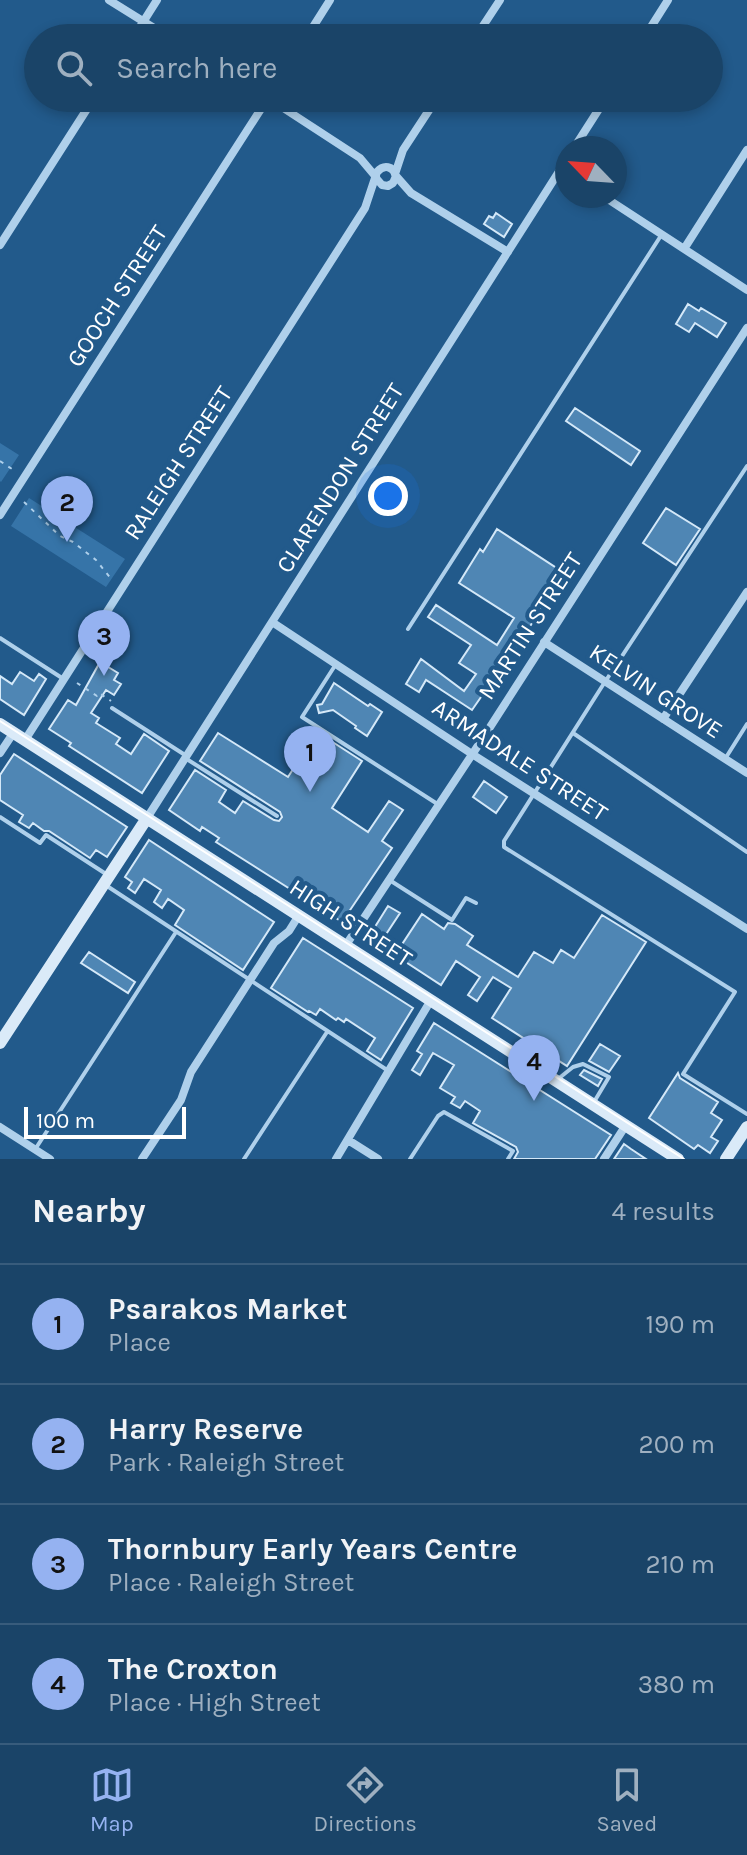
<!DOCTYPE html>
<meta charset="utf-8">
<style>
body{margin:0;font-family:Karla,sans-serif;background:#234b6e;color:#f1f3f6}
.compass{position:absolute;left:555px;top:136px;width:72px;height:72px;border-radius:50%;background:#1a4468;box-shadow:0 4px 12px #0003;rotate:295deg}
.scale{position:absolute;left:24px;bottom:20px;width:162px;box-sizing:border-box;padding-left:8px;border:4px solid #fff;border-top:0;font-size:22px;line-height:28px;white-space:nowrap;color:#fff;-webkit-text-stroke:6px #225a8b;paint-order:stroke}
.you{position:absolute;left:388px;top:496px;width:28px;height:28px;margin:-20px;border:6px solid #fff;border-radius:50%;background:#1a73e8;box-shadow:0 0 0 12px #1a73e833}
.badge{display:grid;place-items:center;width:52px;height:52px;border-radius:50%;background:#95b2f1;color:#111;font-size:26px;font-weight:700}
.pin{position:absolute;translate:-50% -66px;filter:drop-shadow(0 2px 4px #0008)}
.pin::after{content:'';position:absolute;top:42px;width:28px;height:24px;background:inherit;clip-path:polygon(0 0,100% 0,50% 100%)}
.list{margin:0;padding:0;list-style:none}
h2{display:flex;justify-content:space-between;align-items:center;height:104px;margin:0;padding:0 32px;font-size:34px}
h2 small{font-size:26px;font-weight:400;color:#9fb0c0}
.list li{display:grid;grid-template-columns:52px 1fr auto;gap:24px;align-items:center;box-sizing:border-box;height:120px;padding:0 32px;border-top:2px solid #385c7c}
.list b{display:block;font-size:30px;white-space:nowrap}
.list p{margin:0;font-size:26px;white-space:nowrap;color:#9fb0c0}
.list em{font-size:26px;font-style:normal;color:#9fb0c0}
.icon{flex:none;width:44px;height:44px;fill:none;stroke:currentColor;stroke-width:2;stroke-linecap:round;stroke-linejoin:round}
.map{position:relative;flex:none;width:747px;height:1159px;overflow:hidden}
.search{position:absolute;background:#1a4468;box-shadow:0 4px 12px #0003;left:24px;right:24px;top:24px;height:88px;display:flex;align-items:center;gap:20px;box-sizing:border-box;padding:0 28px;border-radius:44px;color:#9fb0c0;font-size:30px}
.sheet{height:584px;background:#1a4468}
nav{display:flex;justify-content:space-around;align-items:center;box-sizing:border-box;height:112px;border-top:2px solid #385c7c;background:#1a4468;font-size:22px;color:#9fb0c0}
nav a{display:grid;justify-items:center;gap:4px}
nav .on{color:#95b2f1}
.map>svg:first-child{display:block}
.green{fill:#3674a8}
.building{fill:#4f86b4;stroke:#d4e8f8;stroke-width:2}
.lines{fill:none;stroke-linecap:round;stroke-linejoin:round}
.path{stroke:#afd0eb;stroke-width:2;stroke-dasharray:4 6;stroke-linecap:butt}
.service{stroke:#afd0eb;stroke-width:4}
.minor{stroke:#afd0eb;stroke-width:8}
.secondary{stroke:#daeaf8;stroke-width:12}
.tram{stroke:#fff;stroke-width:2}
.labels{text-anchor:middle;stroke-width:8;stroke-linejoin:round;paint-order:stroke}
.street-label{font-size:24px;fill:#fff;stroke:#225a8b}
</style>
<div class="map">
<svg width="747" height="1159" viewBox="0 0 747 1159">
<rect width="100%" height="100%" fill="#225a8b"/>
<path class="green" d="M0,443L19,455L1,482L0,481Z
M29,498L125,559L106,587L11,526Z"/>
<path class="building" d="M496,213L512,224L504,237L484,224L489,216L493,218Z
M688,304L699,311L701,308L726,323L717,337L695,323L689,332L676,324Z
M575,408L640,451L631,465L566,421Z
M666,508L700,529L676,565L643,543Z
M497,529L558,569L561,577L529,628L472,710L426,680L419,692L406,684L421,659L464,691L476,674L459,663L471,645L428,617L436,605L497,645L514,618L459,583L480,549L483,552Z
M100,662L118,673L114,680L121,684L114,695L106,690L91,713L99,718L96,723L120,738L116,744L131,754L144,734L169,751L142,793L69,746L71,743L49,729L68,700L76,705Z
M20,672L34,681L39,674L46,679L24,715L0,699V676L12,684Z
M334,683L368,706L370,704L382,712L367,736L355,728L356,726L333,710L319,713L317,705L322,704Z
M317,732L362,761L332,808L368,832L389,801L403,810L382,841L392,848L342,922L216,842L219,838L202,827L200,831L169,810L195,770L226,790L219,802L235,813L243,801L274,820L279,821L282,817L280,812L200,761L218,733L288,777Z
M14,754L127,827L107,857L96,850L90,858L49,831H44L33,823L29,828L19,822L23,815L0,800V775Z
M484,781L507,797L496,813L473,797Z
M149,840L274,922L243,970L175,925L184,910L168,899L162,908L154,902L161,890L144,879L135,893L128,888L132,882L125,877Z
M388,906L400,913L379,945L368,938Z
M422,914L444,929L448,923L455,924L473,936L467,945L518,977L534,952L553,963L561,950L574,958L602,915L646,942L567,1066L492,1018L511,988L493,977L477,1001L468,995L480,977L456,961L441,985L395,955Z
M303,938L413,1008L381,1060L367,1051L375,1038L346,1019L344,1022L338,1018L336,1020L320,1009L316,1015L309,1011L308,1012L271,988Z
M89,952L135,982L128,993L81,963Z
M434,1023L611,1135L595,1159H514L518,1152L516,1147L473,1123L480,1111L465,1101L460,1108L451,1103L455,1097L440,1088L454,1065L433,1053L420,1075L412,1070L422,1054L417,1051Z
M600,1044L620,1056L609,1072L589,1061Z
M584,1070L602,1079L598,1086L580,1075Z
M678,1073L680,1078L718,1102L711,1113L722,1120L711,1137L718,1141L710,1153L698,1145L694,1149L649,1118Z
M624,1144L631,1149L646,1159H614Z"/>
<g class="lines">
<path class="path" d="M0,461L12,469
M24,502L60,536L73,542L96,560L112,580
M77,683L97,696L99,693L111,701"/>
<path class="service" d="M747,466L601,688L504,841V847L735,992L683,1074L747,1114
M408,629L662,234
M0,638L62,678
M336,664L302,717L439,805
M112,708L185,755
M573,733L747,852
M185,758L277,816
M725,759L747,724
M0,817L40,843L46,835L106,874
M391,881L452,920L466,898L476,903
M107,886L387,1070
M558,1079L573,1067L583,1064L609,1077L594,1102
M36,1148L176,932
M244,1159L327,1032
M410,1159L438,1116L444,1112L513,1151L508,1159"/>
<path class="minor" d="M109,0L170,38
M133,38L157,0
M306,38L330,0
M475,38L500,0
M644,38L668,0
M268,98L360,158L376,177
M574,148L606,98
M395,174L403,150L437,98
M396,176L411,193L508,252
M603,196L747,290
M0,245L94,98
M684,249L747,150
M0,515L268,98
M272,622L472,754L747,929
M544,642L747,773
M663,719L747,592
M25,740L365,208L377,172C384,164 393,166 396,176L393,183L388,186L382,185L376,178
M0,753L14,732
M147,818L567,159
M346,945L483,738L747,328
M0,1127L50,1159
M348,1140L378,1159
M142,1159L181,1100L191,1072L274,943L289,931L299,915
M336,1159L431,1000
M604,1159L626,1125"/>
<path class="secondary" d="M0,724L678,1159
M0,1043L147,818
M726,1159L747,1127"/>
<path class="tram" d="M0,721L684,1159"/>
</g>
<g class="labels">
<g class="street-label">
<text transform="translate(117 296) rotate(-57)" y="8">GOOCH STREET</text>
<text transform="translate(178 463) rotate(-57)" y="8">RALEIGH STREET</text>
<text transform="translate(340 478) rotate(-58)" y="8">CLARENDON STREET</text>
<text transform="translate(530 626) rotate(-57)" y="8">MARTIN STREET</text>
<text transform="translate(656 691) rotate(33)" y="8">KELVIN GROVE</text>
<text transform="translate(520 760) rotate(33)" y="8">ARMADALE STREET</text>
<text transform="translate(351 923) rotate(33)" y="8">HIGH STREET</text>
</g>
</g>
</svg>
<svg class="compass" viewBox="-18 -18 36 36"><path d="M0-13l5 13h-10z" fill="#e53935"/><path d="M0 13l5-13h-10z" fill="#9fb0c0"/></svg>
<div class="scale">100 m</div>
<div class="you"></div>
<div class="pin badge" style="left:310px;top:792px">1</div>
<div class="pin badge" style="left:67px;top:542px">2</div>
<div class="pin badge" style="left:104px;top:676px">3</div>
<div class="pin badge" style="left:534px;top:1101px">4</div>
<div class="search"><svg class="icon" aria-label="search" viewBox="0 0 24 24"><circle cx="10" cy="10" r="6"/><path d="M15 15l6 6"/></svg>Search here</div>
</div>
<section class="sheet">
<h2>Nearby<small>4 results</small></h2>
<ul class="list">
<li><span class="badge">1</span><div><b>Psarakos Market</b><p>Place</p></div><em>190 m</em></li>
<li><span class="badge">2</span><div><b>Harry Reserve</b><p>Park · Raleigh Street</p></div><em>200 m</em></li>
<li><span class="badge">3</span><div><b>Thornbury Early Years Centre</b><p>Place · Raleigh Street</p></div><em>210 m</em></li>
<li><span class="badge">4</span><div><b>The Croxton</b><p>Place · High Street</p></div><em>380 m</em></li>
</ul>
</section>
<nav>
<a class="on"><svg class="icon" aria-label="map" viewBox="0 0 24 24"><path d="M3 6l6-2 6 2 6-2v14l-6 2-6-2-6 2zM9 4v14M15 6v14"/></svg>Map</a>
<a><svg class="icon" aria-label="directions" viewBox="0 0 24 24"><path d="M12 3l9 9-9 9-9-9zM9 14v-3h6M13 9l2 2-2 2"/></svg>Directions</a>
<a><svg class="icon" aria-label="saved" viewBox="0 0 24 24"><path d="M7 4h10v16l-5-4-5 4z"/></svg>Saved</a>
</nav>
